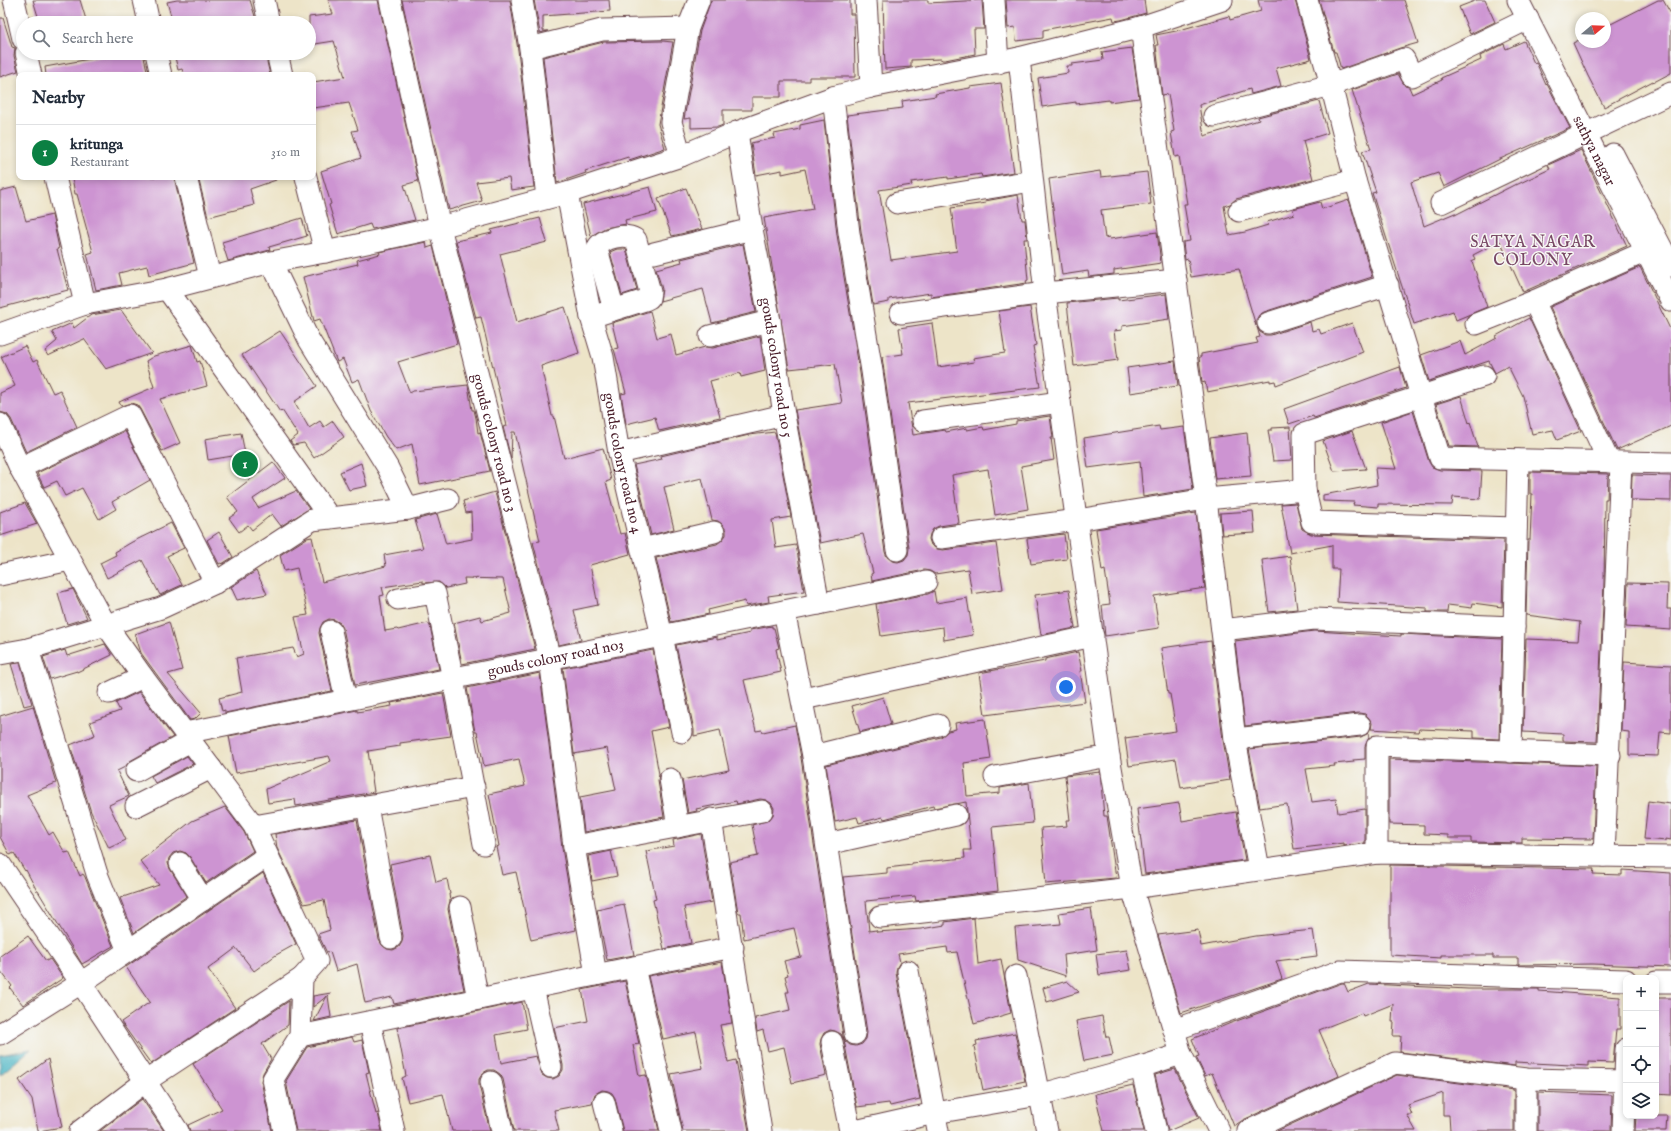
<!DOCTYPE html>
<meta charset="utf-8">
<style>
body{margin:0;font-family:"IM FELL English",serif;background:#f6f6f7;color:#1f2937}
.controls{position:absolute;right:12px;bottom:12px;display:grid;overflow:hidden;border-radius:8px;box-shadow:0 2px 6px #0003}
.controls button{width:36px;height:36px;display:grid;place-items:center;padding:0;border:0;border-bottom:1px solid #e0e1e3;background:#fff;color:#1f2937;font:20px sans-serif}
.compass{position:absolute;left:1575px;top:12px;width:36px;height:36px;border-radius:50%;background:#fff;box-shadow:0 2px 6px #0003;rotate:71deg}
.you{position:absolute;left:1066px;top:687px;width:14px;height:14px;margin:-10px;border:3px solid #fff;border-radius:50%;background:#1a73e8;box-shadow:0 0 0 6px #1a73e833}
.badge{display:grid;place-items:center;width:26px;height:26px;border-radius:50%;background:#0b8043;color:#fff;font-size:13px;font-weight:700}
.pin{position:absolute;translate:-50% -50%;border:2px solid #fff;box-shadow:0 1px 4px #0006}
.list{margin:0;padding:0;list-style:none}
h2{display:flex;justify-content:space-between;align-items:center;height:52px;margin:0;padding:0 16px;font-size:17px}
h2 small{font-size:13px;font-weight:400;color:#747a83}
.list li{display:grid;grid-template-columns:26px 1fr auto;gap:12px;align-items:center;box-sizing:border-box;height:56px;padding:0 16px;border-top:1px solid #e0e1e3}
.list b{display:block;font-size:15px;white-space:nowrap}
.list p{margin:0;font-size:13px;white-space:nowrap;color:#747a83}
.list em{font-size:13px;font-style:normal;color:#747a83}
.icon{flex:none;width:22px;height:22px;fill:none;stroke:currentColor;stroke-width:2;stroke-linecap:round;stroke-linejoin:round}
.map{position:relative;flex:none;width:1671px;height:1131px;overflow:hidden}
.search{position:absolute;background:#fff;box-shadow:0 2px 6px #0003;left:16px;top:16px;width:300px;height:44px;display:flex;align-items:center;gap:10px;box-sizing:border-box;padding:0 14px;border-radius:22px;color:#747a83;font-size:15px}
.panel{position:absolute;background:#fff;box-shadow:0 2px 6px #0003;left:16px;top:72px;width:300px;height:108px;border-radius:8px}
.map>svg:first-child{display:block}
.water{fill:#48b5c5;stroke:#496a78}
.building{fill:#cd94d2}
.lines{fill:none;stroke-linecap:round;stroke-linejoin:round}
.minor-casing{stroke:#623d43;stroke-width:23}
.minor{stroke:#fff;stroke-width:21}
.labels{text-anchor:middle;stroke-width:3;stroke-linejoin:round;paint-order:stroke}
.street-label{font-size:15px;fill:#4a1f2b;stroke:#f6f6f2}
.neighbourhood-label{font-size:16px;letter-spacing:1px;fill:#784865;stroke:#f6f6f2}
</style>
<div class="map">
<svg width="1671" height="1131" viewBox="0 0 1671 1131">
<rect width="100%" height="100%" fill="#f6f6f2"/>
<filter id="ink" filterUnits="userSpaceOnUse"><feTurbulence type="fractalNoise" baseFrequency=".025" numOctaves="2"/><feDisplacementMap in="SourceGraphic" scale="8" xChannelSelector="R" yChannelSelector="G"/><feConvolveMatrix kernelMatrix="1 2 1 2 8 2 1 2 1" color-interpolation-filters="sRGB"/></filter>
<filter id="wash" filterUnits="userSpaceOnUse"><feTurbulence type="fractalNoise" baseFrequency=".012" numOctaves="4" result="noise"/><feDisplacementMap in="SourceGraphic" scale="16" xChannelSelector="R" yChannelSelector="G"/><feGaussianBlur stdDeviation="0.9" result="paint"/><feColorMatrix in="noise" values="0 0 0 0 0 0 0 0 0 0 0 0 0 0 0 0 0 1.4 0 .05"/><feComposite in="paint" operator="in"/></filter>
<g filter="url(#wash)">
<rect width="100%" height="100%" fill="#ede4c8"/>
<path class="water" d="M31,1049L0,1075V1055Z"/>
<g id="blocks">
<path class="building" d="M33,0H80L87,23H40Z
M177,0H250L257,23H173L167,2Z
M328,0H378L418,181L404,185L415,220L372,229L370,224L338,234L329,205L331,204L321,171L361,158L352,131L358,130L349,103L313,108V82L345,77L334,41L309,45V17L333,14Z
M402,0H510L518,50L534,187L511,190L509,178L476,182L482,201L449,210Z
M534,0H609L610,11L543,16V31H548L540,33Z
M711,0H850V14H854L855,77H809V81H781V97H752V110H723V125L718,127L691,128V118L684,119L700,31Z
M883,0H928V3L982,0L984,29H974L975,54L945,60H942L941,59L911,60V67L885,69Z
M1006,0H1144L1146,13L1121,20L1114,21L1113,17L1043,30V38L1016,41L1015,27L1008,28Z
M1258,0H1295L1311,59L1276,68L1281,86L1251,94L1250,89L1199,105L1204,136L1259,120L1258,117L1319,101L1328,133L1303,141L1313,179L1236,199L1230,204L1224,206L1229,235L1245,232L1268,225L1267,222L1294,214L1293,209L1320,202L1322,209L1349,200L1372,277L1264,312L1259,315L1256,320V326L1239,269L1191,277L1188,259L1185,260L1183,242L1190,241L1184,204H1187L1179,156L1175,157L1171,132L1174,131L1168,94L1162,95L1156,45H1158L1156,35L1176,31L1229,16L1230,20L1261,11Z
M1319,0H1404L1418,43L1400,48L1341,69L1336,52H1334Z
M1477,0H1485L1495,22L1470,34L1459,7Z
M1658,0H1663L1671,14V73L1654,82L1653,81L1604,107L1588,76L1573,43L1581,39V42H1605V27Z
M0,18H3L12,47L15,48L14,56L18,71L0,77Z
M662,41L673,42L658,124L665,148L629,160L628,157L585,171L586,173L557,183L543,57L604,42Z
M1524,41L1534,63L1536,62L1546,85L1547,84L1570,128L1500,159L1444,187L1438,173L1411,182L1424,226L1455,213V215L1516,184V185L1550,169L1548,165L1581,150L1627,246L1523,292L1500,241L1473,255L1475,259L1472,261L1487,307L1456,320L1453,311L1414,324L1372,193L1376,192L1362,151L1371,149L1352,90L1398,74L1405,86L1409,87L1412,94L1442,80L1441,78L1481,60L1480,56L1504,44L1506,49Z
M1132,48L1139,98L1109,102V100L1076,104V102L1042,107L1038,78L1068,73L1067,66H1072V64L1103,60L1102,52Z
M115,53H143L148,75H46L45,67L90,59Z
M174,53H265L270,75H184L182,69L178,70Z
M1001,83L1014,172L982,177L981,174L948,179V177L911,182L912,185L879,190L891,260L957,251L951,208L986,203L985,201L1018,195L1022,220H1025L1027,239H1024L1028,280L1026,281L1027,283L931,297V293L889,299V302L873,305L861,231L847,115L903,108L902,101L936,96L935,94L970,88V87Z
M824,120L837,235L860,373L885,552L887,557L892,561L898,562L904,560L908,555L909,548L882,357L903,354L899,328L932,323L938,367L974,362L973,358L1005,353L999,311L1030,307L1036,345L1033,346L1040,387L908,403L913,435L945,430L946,432L967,428V430L983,427L984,430L1016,424V421L1050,416L1053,438H1051L1054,460L1021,466L1028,509L995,515L988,469L952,475L959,523L939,526L933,529L930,534L929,539L931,545L937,549L943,550L996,543L1003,589L972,594L968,569L935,574L930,571L924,570L872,581L871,574L873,573L863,534L820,543L795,410L842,403L835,364L789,369L764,218L813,209L811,198L805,169L782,174V170L756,175L751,143L775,138L774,134L800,129V125Z
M1100,171L1101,177L1147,172L1151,204L1101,210L1105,238L1109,237L1110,239L1157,232L1161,263L1114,270V274L1089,277L1088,271L1062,275L1049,179Z
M72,177H174L194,263L149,275L147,266L119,273L122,285L96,290L87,254L93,252L77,194H75Z
M198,177H276V180L250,189L254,205L208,217Z
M16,187L26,221L52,215L59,248L57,249L68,290L0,308V191Z
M650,187L657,212L625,220L626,224L605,228L591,236L583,204Z
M686,188L702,229L672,236L658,199Z
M302,218L307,236L269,247L270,250L228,261L222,242Z
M540,218L547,242L500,254L517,322L565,307L579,353L541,366L552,416H554L564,458L603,448L611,480L606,482L620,534L625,533L630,554L590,565L598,605L574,610L581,640L559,645L533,542L540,541L515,432H512L511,459L503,427L507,426L481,317L476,318L456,241L492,233L491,230Z
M426,242L427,248L433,246L457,344L398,362L410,393L413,391L468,385L472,410H474L476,418L478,433L480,432L490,471L420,485L412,444L396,450L386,437L371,411L359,379L352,382L343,359L337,362L320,319L314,321L303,277L358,264L357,260L380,254L379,252Z
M743,244L756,312L712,323L703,289L660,301L662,289L656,269L682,262L681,259Z
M617,249H626L637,290L622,295L610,252Z
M1640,267L1671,331V426L1617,450L1550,307Z
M1166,294L1169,319L1122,326V330L1114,331L1118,360L1074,366L1067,303L1118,298V300Z
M121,310L152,353L106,369L84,339L48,356L45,351L57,341L52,332L72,323L74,328L91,315Z
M650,311L657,338L671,334L676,355L705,347L713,348L760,336L765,371L741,377L740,373L710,381L720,417L659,431L655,417L626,424L621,394L626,393L614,349L618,348L612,323Z
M1529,318L1581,431L1557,440L1553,430L1532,434L1523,396L1508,366L1495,373L1489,361L1429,381L1421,355L1460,341L1465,355L1497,338L1496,336Z
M1310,322L1312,331L1319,329L1321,334L1352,323L1363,352L1276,385L1275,381L1270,382V380L1207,392L1205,382L1202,383L1199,357H1201V354L1258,343L1256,338L1260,337L1257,327L1260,332L1265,335H1271Z
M280,331L317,386L294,402L309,428L320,421L324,427L333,421L344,437L314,458L304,443L293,445L290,441L298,435L282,410L280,412L242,355Z
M192,345L197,362L200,361L207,386L160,399L180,443L162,451L140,409L137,405L131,403L121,406L119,402L154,387L146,361L154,356Z
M25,346L33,362L37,360L53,393L60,390L77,427L26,452L11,419L7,414L0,412V393L15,386L1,357Z
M1175,361L1178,386L1130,393L1127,368Z
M1400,367L1406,388L1314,418L1313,416L1289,424L1284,409Z
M1461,396L1469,423L1470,422L1478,447L1449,446L1436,404Z
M1413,411L1429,462L1432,467L1440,470L1482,471L1480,499L1453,497L1452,505L1378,504V507L1353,505L1354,502L1323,501V495L1377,485L1375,468L1396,469L1381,422Z
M1159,426L1160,430L1184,427L1193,489L1143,497L1140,461L1088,468L1084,438Z
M1290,427L1292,460L1273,461L1268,430H1272V428Z
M125,431L150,480L112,502L116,509L99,519L82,488L65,496L57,481L44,487L37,473Z
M1352,431L1366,469L1334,471L1323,441Z
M775,432L791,517L772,520L776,548L796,545L804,591L768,596L769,602L746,606L745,601L708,610L709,614L671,622L656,558L717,544L722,540L726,535V530L722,524L718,521L712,520L702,478L664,487L674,529L651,535L634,465L662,459L661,456L749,435Z
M241,433L245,454L208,460L205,439Z
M1247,433L1251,476L1215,479L1210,438Z
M273,462L285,478L253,499L258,508L296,491L309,509L281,526L272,514L252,530L248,525L239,532L229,518L238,512L227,497Z
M361,463L367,486L349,490L340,472Z
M1530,472L1608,474L1607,499H1605L1604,583L1597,742L1563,741V734L1523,732L1526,639L1578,641L1580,622L1526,615L1528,540H1530L1532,494H1530Z
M1632,475L1671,476V501L1631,500Z
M495,492L535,649L462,664L454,623L480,616L482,621L511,613L503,579L464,578L465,584L446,588L439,582L423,583V581L382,587L384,595L380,596L385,631L397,629L398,630L428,623L430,626L439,669L355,685L343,628L340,623L335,620L329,619L323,622L320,628L319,633L332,691L225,713V710L222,711L219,698L242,692L236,658L293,648L297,657L304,654L295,617L308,615L297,568L284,571L280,555L307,538L312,537L322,582L386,566L384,555L423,548L415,520L437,514L446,544L472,539L471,512L466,513L463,501Z
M25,503L37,524L0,536V512Z
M1296,503L1302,529L1311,534L1504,540L1502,607L1473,603L1472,608L1448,605L1447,612H1427V608L1337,602L1339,569H1332V545L1290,553L1281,504Z
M1253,511L1255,533L1222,535L1220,513Z
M1196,513L1205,588L1154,596L1159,628L1105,636L1102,605L1110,604L1105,570L1102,571L1096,529Z
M171,523L184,548L167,556L182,585L160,595L142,560L107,578L100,563L116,555L115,552L132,542Z
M219,532L233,557L222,564L221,563L219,564L207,540Z
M1064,534L1067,559L1031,564L1027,539Z
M1290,556L1297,609L1269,612L1262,560Z
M256,571L267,594L237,600L231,587Z
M1628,583L1668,584L1667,609H1671V630L1626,627Z
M73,589L87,618L67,624L58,593Z
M1069,590L1075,628L1041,635L1035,595Z
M934,591L936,603L967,598L973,635L944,640L943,627L881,636L876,604L928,594Z
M169,622L182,670L168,674L201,713L195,719L190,720L141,653L135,634Z
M772,626V628H774L779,648L776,649L781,672L744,680L756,731L762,730L763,732L795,725L801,758L843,1036L845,1041L850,1045L856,1046L862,1044L866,1039L867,1032L843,877L887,873V868L912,865V863L965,858L964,850H971L966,802L934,808L933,806L884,819L883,817L859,823L857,817L835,822L826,765L941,737L948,731L956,729L955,723L985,719L991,759L964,763L967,796L1000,793V788L1029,783L1033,823L992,827L998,891L916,901L915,896L866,901L869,931L876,930L877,932L921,929L945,925V922L974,918L978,964L1001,959L1011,1013L974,1024L957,952L948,953L947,947L898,954L900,962L897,967L896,973L920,1099L890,1106L889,1103L857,1107L844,1040L841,1034L835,1031L830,1030L824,1033L821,1039L820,1044L826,1075L792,1083L784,1047L768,1051L763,1030L757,1032L755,1018L790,1010L786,992H789L785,976L788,975L784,961L801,957L794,928L744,939L741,913H738L730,862L758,856L752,825L769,820L773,815L774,808L771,803L766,800L760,799L737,804L736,801L696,809L697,811L688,813L682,780L729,770L720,730L694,736V730L676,645L717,637V640L750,633V630Z
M1314,631L1401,636V634L1502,639L1499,739L1474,738V731L1419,729L1418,732L1371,729L1372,723L1369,718L1365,714L1359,713L1245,726L1235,641Z
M1211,641L1223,740L1230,780L1181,788L1176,759L1129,766L1125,738L1176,731L1170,694H1168L1161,648Z
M105,644L112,655L77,672V671L50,679L43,657L65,650L67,656Z
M653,650L669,727L651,731L659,774L658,781L664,817L584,832L580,797L616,790L607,748L574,754L563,668Z
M1078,652L1082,671H1080L1085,702L985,715L979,673L1045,661V659Z
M1624,662L1671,665V733L1660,732L1658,756L1629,755V732L1621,731Z
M20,663L32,704L24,706L11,664Z
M540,673L562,848L576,930L531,940L516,872L502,875L496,847L499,846L489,794L525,786L519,759L484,766L477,732H475L467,688Z
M139,692L173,737L130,761L125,767L117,771L129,796L109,805L126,840L109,848L91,812L70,745L95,735L90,722L120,711L116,703Z
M443,693L451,736L400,743V746L368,751L374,792L296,806L295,799L268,803L266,789L331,761L329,756L236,773L229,736L357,710V712L392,706L391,703Z
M883,697L891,724L860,732L852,706Z
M33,706L56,783L27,795L49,835L53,832L65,853L69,852L80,876L83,874L85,877L113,946L82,964L38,891H37L26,870L25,871L14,853L10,855L0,837V716Z
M1368,733L1369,738L1365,746V759L1353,760L1354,762L1334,764L1335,766L1306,769L1312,802L1336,799L1338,813L1365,809V843L1344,846V843L1294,849L1287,804L1260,808L1249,749L1361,737Z
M187,756L193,764L155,783L151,776Z
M1389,759L1596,766L1593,839L1522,838V843L1471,842V838H1448V835L1424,834V825L1389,824Z
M1100,772L1104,816H1107L1116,878L1046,884L1041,828L1067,826L1066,820H1070L1065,776Z
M1648,801L1671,804V840L1666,839V841L1644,839Z
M1179,803L1182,821L1236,812L1245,860L1145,874L1137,809Z
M225,807L244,832L253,851L206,883L190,857L186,853L180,851L173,853L169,858L168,863L170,869L187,896L134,933L120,898L159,885L140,861L192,821Z
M357,820L379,940L382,945L387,949L393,950L399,947L402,942L403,936L390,864L430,855L436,882L447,879L450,894H449L450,901L448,909L464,990L394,1004L392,997L365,1003L357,964L336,971L330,952L327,953L318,934L330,930L324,900L304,904L277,848L275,834Z
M701,834L712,902L684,907L691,943L664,949L653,900L656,899L646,851L674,846L673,840Z
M611,851L617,876L592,881L588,856Z
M1390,865L1594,869L1593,874L1622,875V870L1671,873V967L1592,964L1518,965V958H1493V955H1441V958L1390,955Z
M263,873L296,944L276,955L254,971L236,948L208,969L235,1008L151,1064L121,1022L150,1002L126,967Z
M624,904L634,955L607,960L597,910Z
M1091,908L1097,950L1064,955L1066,976L1018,960L1015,928L1061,924L1059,913Z
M1198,930L1201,946L1256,936L1313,930L1317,956L1276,961L1282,979L1181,1013L1158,935Z
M28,936L46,961L50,959L63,978L23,1005L10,988L12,986L0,970V956Z
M1127,950L1131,970L1099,975L1096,954Z
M722,962L732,1023L720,1025L728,1062L736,1060L749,1131H683L671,1074L703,1068L696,1032L663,1039L648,976Z
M625,981L639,1044L633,1045L639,1076L646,1075L659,1131H623L615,1098L612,1093L608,1091L602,1090L595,1094L592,1103L554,1110L559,1131H514L503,1079L500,1074L494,1070H488L483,1073L479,1079V1085L490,1131H452L443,1094L408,1102L402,1078L406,1076L397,1028L522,1002L527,1029L496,1035L501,1063L536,1056L542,1075L547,1078L553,1079L559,1076L563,1070V1065L554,1028L588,1021L582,990Z
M1067,981L1079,992L1047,1002L1043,988Z
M1342,983H1344L1348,992L1369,984L1468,989H1539V991L1620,997V1029H1616L1613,1063L1589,1062V1066L1515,1062V1066L1400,1052L1401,1036H1393L1394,1022H1392L1393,1004L1363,1016L1362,1013L1319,1030L1339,1076L1243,1120L1234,1126L1212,1073L1205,1076L1196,1057L1199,1056L1192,1039L1231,1023Z
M331,993L328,996L331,1017L314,1021L327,996L313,1007V996Z
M1656,998H1671V1095L1656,1094Z
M289,1001L288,1025L262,1044L271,1059L263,1073L261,1081L272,1131H190L188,1125L222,1109L193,1064Z
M1102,1016L1106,1037H1109L1113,1055L1084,1061L1076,1021Z
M1015,1033L1025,1081L983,1090L974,1046L977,1045L976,1041Z
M352,1037L354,1042L362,1040L369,1072L366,1073L376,1114L378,1113L382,1131H296L286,1081L307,1047Z
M48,1059L62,1127L38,1131L32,1099L19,1080Z
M1175,1069L1199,1118L1168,1131L1155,1075Z
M1397,1075L1514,1090V1131H1450L1449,1115H1443V1093L1408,1105L1412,1115H1407L1416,1131H1277Z
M1133,1085L1144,1131H1104L1095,1094Z
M1538,1092L1612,1095L1611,1131H1538Z
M142,1099L164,1131H100Z
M1636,1116H1667L1666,1131H1635Z"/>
</g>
</g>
<g filter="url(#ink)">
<use href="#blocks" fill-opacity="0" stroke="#623d43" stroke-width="1"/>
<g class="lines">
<g class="minor-casing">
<g id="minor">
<path d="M14,0L23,39"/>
<path d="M144,0L149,23"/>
<path d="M264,0L269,23"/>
<path id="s1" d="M390,0L440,227L550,659L574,846L596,975"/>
<path d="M522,0L530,48L547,198"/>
<path d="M866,0L871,87"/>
<path d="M994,0L998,63"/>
<path d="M1307,0L1331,85L1355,180L1440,458L1671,463"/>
<path id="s2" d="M1518,0L1671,301"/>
<path d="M1141,27L1206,499L1235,739L1259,869"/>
<path d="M530,48L602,30L688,28"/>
<path d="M26,53L31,75"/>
<path d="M156,53L161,75"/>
<path d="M277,53L282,75"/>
<path d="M1019,58L1045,293L1109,756L1132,888L1181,1054L1219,1131"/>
<path d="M833,97L849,233L872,371L897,550"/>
<path d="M1214,116L1331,85L1404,59L1412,76L1528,19"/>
<path id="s3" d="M737,132L752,229L770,321L784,415L819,604"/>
<path d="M1613,154L1671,266"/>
<path d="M681,156L671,122L688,28L699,0"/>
<path d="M55,177L85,304"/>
<path d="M186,177L210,277"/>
<path d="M306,177L325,252"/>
<path id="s4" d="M567,193L591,317L603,357L619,453L662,636L682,732"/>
<path d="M897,203L1032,181"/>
<path d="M1441,203L1671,93"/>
<path d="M1239,211L1355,180"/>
<path d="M654,253L752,229"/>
<path d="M271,262L309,340L388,468L408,509"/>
<path d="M167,289L330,518"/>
<path d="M1534,301L1609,462"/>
<path d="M901,313L1045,293L1176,280"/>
<path d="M591,317L645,300L649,298L650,292L636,240C628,232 600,238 597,249L614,310"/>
<path d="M1268,323L1388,285"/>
<path d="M1476,324L1534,301L1658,246"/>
<path d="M0,334L85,304L167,289L271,262L325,252L440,227L567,193L681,156L737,132L833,97L871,87L1019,58L1141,27L1222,0"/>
<path d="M710,336L770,321"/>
<path d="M923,421L1060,402"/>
<path d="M0,424L20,468L106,625L143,677L254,826L317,961L302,978L300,1036L273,1079L284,1131"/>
<path d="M619,453L784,415"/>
<path d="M20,468L130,415L215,583"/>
<path d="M1305,490L1304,434L1484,376"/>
<path d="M941,538L1077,520L1206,499L1305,490L1312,522L1516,528"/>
<path d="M642,549L714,532"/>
<path d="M0,575L70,560"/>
<path d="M398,599L435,593L453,679L484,844"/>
<path d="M784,611L813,756L855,1034"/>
<path d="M1222,630L1314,619L1514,627"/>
<path d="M331,631L346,700"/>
<path d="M28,649L97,874L128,951"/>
<path d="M0,654L28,649L161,608L215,583L312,520L408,509L448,499"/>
<path d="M109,693L143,677"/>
<path d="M803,699L1093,636"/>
<path id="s5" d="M185,733L926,582"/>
<path d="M1235,739L1360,725"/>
<path d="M1511,752L1518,460"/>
<path d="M813,756L938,725"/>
<path d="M136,771L190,741"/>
<path d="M995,777L1109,756"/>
<path d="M670,779L678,827"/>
<path d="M136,806L211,768"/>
<path d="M367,806L391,938"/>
<path d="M711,819L761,1131"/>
<path d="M254,826L474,787"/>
<path d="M827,844L956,815"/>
<path d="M574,846L762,811"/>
<path d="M1377,853V746L1610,755"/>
<path d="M1604,856L1621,463"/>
<path d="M180,863L203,900"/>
<path d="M0,864L81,983L178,1131"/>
<path d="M460,907L478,999"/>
<path d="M880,917L1132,888L1377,853L1671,857"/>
<path d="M634,967L733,947"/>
<path d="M908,971L938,1131"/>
<path d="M1016,976L1047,1131"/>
<path d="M1656,982H1671"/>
<path d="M533,988L551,1067"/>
<path d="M370,1022L394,1131"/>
<path d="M1174,1030L1340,971L1626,980"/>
<path d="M0,1034L81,983L267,856"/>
<path d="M300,1036L634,967L671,1131"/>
<path d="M832,1042L850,1131"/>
<path d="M1141,1067L1156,1131"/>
<path d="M1526,1079V1131"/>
<path d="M491,1082L502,1131"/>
<path d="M604,1102L611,1131"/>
<path d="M80,1131L146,1081L302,978"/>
<path d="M855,1131L935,1113L1039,1095L1141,1067L1181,1054"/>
<path d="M1248,1131L1395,1063L1526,1079L1625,1081"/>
<path d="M1623,1131L1626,1049"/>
</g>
</g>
<use href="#minor" class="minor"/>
</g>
</g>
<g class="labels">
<g class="street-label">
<text dy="5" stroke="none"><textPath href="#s2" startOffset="169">sathya nagar</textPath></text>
<text dy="5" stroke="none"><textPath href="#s3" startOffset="239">gouds colony road no 5</textPath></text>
<text dy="5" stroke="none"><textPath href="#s1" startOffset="455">gouds colony road no 3</textPath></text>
<text dy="5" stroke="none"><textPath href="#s4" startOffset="276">gouds colony road no 4</textPath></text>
<text dy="5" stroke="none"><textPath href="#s5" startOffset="378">gouds colony road no3</textPath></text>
</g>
<g class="neighbourhood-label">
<text x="1533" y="247">SATYA NAGAR<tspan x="1533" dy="18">COLONY</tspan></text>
</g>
</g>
</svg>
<div class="controls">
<button>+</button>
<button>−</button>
<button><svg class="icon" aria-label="locate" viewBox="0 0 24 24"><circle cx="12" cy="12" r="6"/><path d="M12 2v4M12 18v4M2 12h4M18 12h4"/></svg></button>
<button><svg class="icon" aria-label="layers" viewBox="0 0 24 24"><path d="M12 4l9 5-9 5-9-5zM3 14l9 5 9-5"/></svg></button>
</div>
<svg class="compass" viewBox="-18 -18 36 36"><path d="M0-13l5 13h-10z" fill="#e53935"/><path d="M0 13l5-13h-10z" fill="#747a83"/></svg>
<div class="you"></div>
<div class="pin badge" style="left:245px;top:464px">1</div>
<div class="search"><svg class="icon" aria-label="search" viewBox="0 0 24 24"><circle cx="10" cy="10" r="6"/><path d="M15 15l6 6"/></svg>Search here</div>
<section class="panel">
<h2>Nearby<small></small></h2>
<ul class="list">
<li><span class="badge">1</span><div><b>kritunga</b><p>Restaurant</p></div><em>310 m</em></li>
</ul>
</section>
</div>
